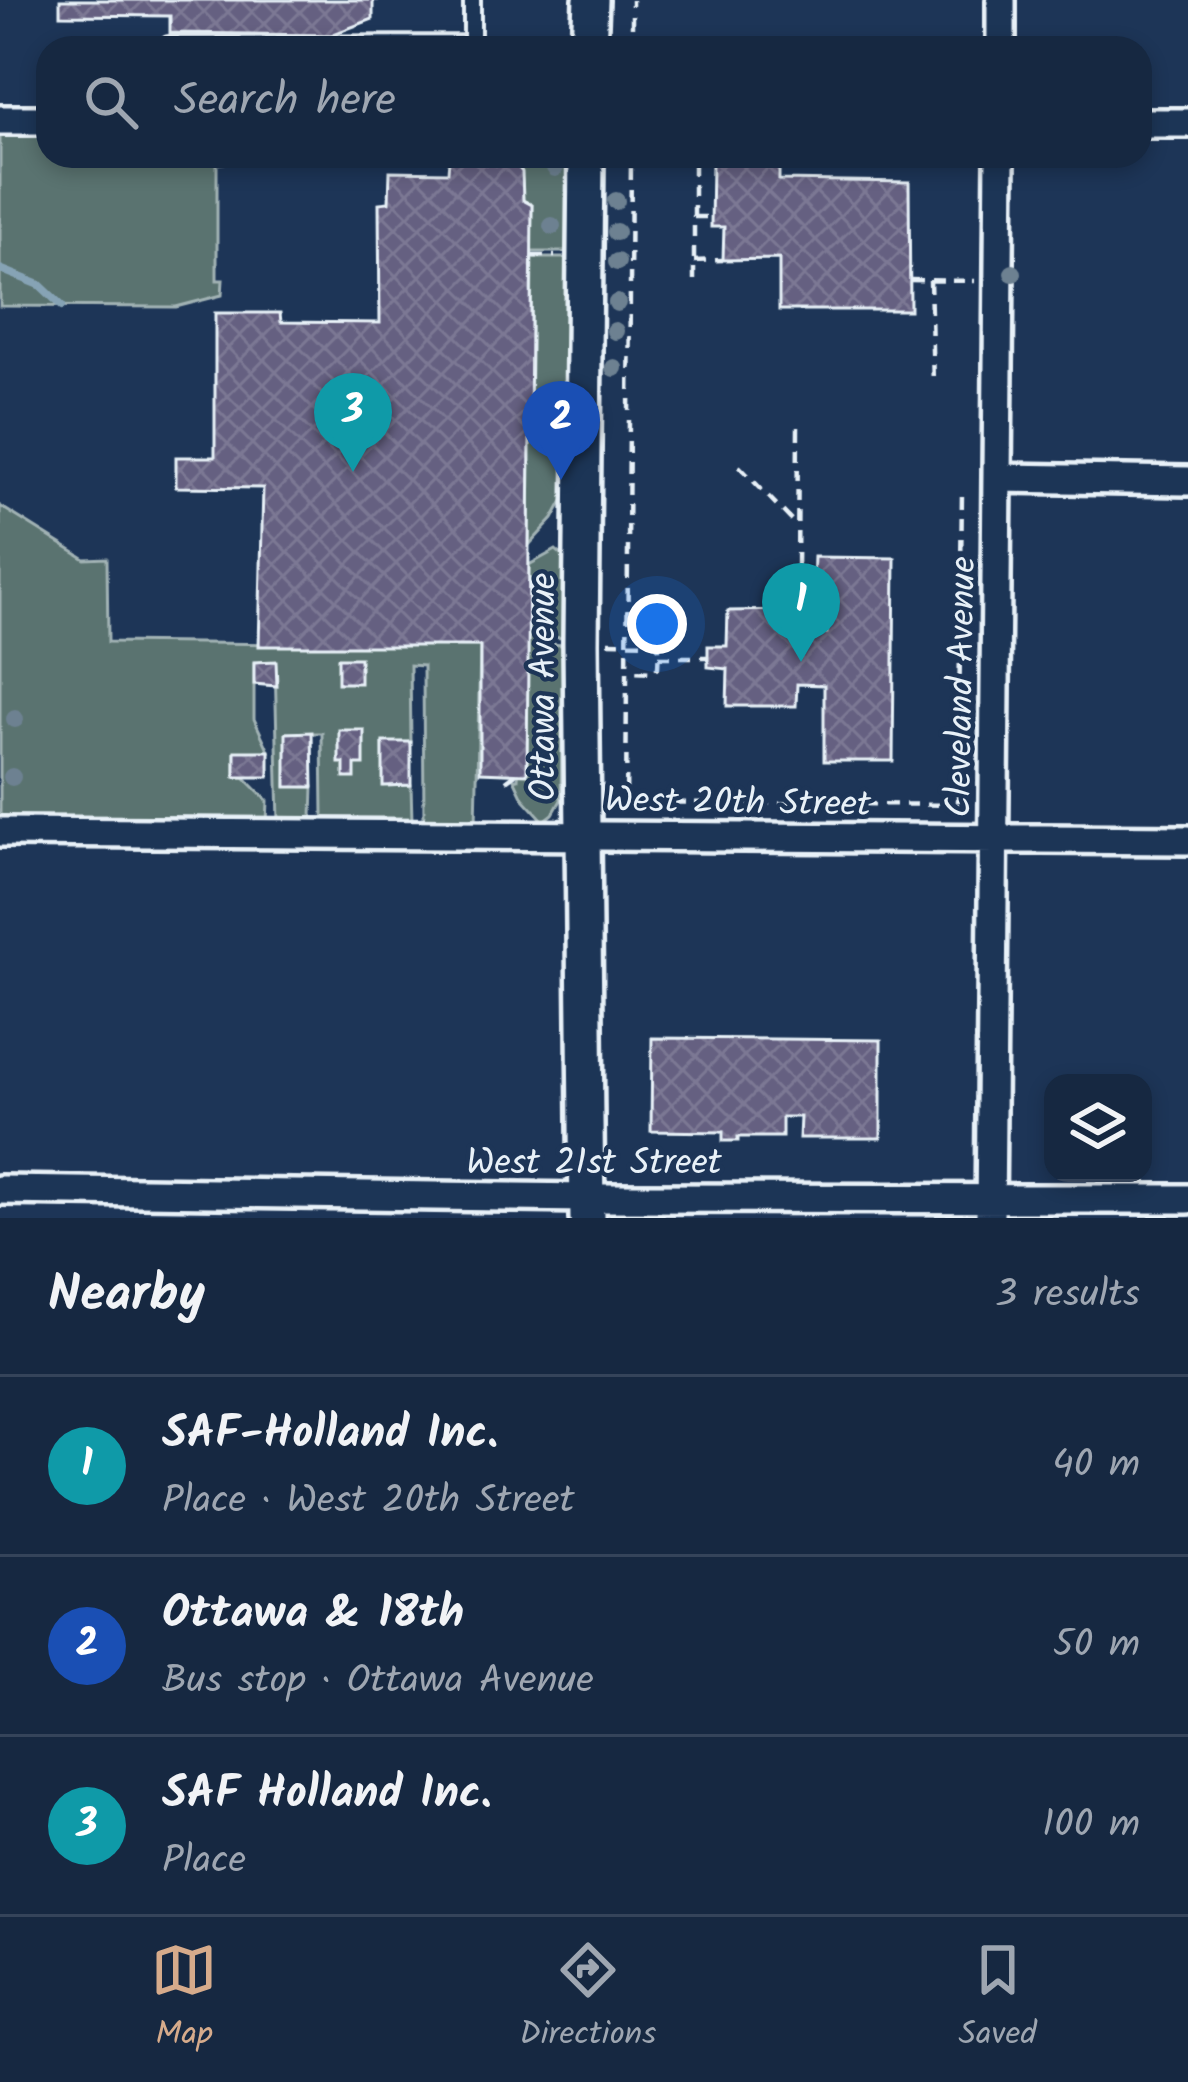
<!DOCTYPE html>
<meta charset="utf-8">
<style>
body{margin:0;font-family:Kalam,sans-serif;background:#1f3048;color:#f1f3f6}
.controls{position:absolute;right:36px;bottom:36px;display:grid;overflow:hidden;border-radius:24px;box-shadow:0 6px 18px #0003}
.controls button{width:108px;height:108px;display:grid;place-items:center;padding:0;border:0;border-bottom:3px solid #35445a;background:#162841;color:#f1f3f6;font:60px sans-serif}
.you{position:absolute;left:657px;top:624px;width:42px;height:42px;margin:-30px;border:9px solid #fff;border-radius:50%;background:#1a73e8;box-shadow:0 0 0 18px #1a73e833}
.badge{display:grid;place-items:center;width:78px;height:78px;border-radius:50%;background:#d6ab8b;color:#fff;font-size:39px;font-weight:700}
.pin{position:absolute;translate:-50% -99px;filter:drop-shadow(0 3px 6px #0008)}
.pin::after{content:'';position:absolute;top:63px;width:42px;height:36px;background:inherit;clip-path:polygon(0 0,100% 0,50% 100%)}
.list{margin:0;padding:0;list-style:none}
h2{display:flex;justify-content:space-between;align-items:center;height:156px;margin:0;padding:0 48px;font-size:51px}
h2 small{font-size:39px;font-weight:400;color:#9ea6b1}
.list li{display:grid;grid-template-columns:78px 1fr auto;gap:36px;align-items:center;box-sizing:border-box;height:180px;padding:0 48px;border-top:3px solid #35445a}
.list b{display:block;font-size:45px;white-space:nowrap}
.list p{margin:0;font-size:39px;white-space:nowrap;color:#9ea6b1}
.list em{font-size:39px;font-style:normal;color:#9ea6b1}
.icon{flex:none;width:66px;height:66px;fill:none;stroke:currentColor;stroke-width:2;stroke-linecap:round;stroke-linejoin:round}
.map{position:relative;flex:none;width:1188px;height:1218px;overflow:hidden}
.search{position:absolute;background:#162841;box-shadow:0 6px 18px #0003;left:36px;right:36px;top:36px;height:132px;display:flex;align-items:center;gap:30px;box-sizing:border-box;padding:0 42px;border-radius:36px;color:#9ea6b1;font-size:45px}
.sheet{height:696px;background:#162841}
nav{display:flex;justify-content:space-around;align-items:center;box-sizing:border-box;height:168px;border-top:3px solid #35445a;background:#162841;font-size:33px;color:#9ea6b1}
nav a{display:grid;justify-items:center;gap:6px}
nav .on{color:#d6ab8b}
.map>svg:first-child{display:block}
.grass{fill:#5a736f;stroke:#a1b2b4;stroke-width:3}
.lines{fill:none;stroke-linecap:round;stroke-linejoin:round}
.stream{stroke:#86a3b5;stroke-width:8}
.building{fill:url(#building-cross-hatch);stroke:#e8f1f8;stroke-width:3}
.service-casing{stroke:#e8f1f8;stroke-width:22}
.minor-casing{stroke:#e8f1f8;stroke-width:36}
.tertiary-casing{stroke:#e8f1f8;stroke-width:42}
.path{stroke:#e8f1f8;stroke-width:4.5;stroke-dasharray:12 9;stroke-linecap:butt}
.service{stroke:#1d3557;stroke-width:14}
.minor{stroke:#1d3557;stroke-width:27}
.tertiary{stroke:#1d3557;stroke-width:33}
.tree{fill:#6d8191}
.labels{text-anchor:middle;stroke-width:9;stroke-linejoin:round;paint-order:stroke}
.street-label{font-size:36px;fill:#e8f1f8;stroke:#1d3557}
</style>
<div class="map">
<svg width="1188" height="1218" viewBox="0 0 1188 1218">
<defs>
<pattern id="building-cross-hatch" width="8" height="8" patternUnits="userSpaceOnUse" patternTransform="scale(3)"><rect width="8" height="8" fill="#656181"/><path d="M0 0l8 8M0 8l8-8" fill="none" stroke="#7b7894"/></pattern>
</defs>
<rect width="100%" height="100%" fill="#1d3557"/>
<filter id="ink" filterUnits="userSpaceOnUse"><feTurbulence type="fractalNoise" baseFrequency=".00833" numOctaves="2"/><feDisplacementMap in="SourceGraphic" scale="24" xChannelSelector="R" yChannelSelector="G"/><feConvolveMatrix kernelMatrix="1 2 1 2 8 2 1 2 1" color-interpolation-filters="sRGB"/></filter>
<g filter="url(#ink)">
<path class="grass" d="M0,129H48V156H223L224,163L217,164V280H223L222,295L176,307L0,306Z
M480,158L566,159L568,252H531L532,205L523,200L521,168L480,165Z
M532,258H568L565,497L553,519L529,545Z
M0,506L85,559L107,558L108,642L480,646L476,825H427L424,819L423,666L410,665L411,742L383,743L384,786L411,785L412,821L408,825L327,824L323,814L322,733H287L286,786L313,787L312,817L305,824L279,823L275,662L254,663V719L269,751L235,752V777H244L268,801L267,822H0Z
M556,550L565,558L563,638L553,637L529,578V565Z
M529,591L548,644L563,645L561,800L553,814L544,821L523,798L514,779H518Z"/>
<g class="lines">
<path class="stream" d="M0,269L40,285L62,306"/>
</g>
<path class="building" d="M60,0H412H373V19L331,35L170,33V16L60,15Z
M449,160L518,167L522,172L523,200L532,205L527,774L480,772V646H259L263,488L176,487V457H215V313H280L281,322L380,323L379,203L389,202L390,171L448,172Z
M712,163H779V180L909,182L910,310H779V259L723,260L724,227H711Z
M814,557L895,558L893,761H824V685L797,684L796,706H727L728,669L708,667V646H727L728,611L797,610L796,634L827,633L828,581H813Z
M338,658H360V683H338Z
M276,661L277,686L254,684V662Z
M339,730H364V765H355V778H344V763H339Z
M312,732L313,787H286V733Z
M383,742H411V785L383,786Z
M235,751H269V777H235Z
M652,1038L881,1040V1138H799L800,1117H782V1137H738V1141H723V1132L651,1131Z"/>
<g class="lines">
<g class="service-casing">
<path id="service" d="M169,48V45L472,44
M472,48V0"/>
</g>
<g class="minor-casing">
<path id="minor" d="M1001,48V0
M0,120H48
M1140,123H1188
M997,478L1188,481
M0,832L1188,840
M0,1190L587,1198L1188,1199
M990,1218L1000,156"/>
</g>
<g class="tertiary-casing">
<path id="tertiary" d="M589,48L591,0
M586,156L581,642L587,1218"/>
</g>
<path class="path" d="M632,48V0
M225,156H432
M471,156L472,160
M694,217H712
M532,256H555
M694,261L723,260
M694,280V156
M910,280L975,281
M930,280L933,383
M798,427L797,577L807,588L828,581
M739,466L797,526
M529,582L550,641H554
M608,642L653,643L659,648L658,667L654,672L630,671
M659,657H708
M506,781L517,773
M611,802L971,805
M958,802L962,492
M626,810L631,156"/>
<use href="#service" class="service"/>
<use href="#minor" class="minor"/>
<use href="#tertiary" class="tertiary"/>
</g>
<g class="tree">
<circle cx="555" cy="168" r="9"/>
<circle cx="616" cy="201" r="9"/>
<circle cx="552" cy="226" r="9"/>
<circle cx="616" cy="232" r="9"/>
<circle cx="617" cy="262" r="9"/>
<circle cx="1013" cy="273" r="9"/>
<circle cx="617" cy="303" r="9"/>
<circle cx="615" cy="331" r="9"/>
<circle cx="614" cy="368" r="9"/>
<circle cx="15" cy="719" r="9"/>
<circle cx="12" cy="777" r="9"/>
</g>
</g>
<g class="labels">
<g class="street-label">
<text transform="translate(542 687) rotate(-90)" y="13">Ottawa Avenue</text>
<text transform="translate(959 687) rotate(-89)" y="13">Cleveland Avenue</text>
<text transform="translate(738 800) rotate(1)" y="13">West 20th Street</text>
<text x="594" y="1174">West 21st Street</text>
</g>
</g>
</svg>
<div class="controls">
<button><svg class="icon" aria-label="layers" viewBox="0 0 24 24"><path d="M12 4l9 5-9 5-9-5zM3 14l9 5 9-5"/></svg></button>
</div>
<div class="you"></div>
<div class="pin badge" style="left:801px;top:662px;background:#0f9aa8">1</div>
<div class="pin badge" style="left:561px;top:480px;background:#1a4fb4">2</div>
<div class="pin badge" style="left:353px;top:472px;background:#0f9aa8">3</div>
<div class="search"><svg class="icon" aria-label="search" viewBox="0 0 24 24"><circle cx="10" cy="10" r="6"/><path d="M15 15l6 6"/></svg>Search here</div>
</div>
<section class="sheet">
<h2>Nearby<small>3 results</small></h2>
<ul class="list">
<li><span class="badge" style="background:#0f9aa8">1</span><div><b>SAF-Holland Inc.</b><p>Place · West 20th Street</p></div><em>40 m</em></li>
<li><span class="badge" style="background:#1a4fb4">2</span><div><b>Ottawa &amp; 18th</b><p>Bus stop · Ottawa Avenue</p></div><em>50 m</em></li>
<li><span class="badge" style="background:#0f9aa8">3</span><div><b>SAF Holland Inc.</b><p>Place</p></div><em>100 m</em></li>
</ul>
</section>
<nav>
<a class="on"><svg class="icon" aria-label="map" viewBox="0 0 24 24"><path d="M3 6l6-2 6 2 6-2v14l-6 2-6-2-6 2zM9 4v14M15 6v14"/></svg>Map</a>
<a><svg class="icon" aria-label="directions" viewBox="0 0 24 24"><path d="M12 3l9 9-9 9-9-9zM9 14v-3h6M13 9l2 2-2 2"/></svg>Directions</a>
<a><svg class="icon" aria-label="saved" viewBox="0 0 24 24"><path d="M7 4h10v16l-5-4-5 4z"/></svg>Saved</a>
</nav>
